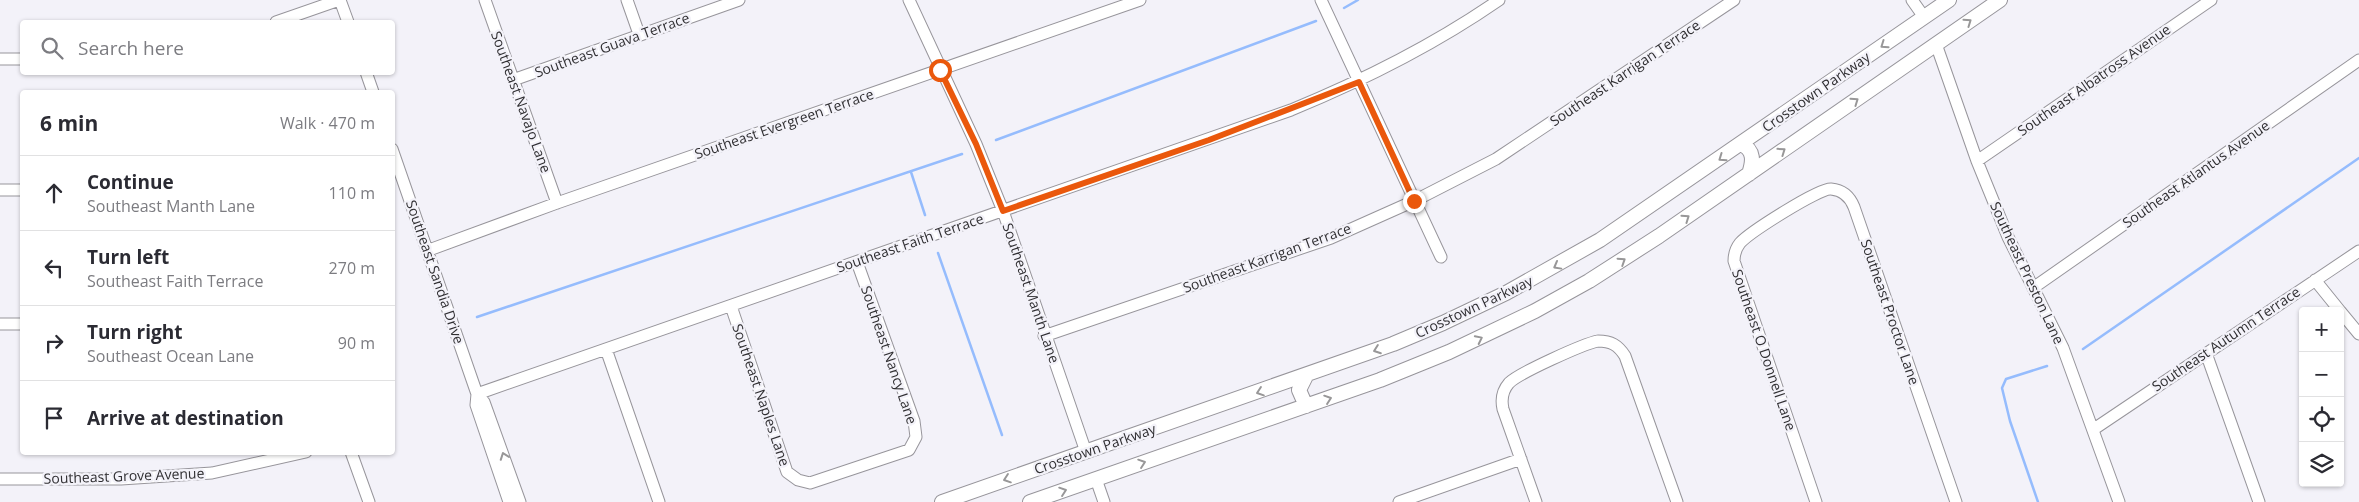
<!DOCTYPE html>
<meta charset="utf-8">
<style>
body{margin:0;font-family:"Open Sans",sans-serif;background:#f2f2f3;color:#2b2b33}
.controls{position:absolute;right:15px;bottom:15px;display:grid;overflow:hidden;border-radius:5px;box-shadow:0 1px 4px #0004}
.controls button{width:45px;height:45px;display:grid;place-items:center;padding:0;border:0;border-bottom:1px solid #e1e1e2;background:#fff;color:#2b2b33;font:25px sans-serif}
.stop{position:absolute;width:15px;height:15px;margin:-11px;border:4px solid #ea580c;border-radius:50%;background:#fff}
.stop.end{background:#ea580c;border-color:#fff;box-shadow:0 1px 5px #0008}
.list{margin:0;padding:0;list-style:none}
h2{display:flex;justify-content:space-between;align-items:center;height:65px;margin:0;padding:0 20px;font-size:21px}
h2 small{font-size:16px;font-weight:400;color:#7c7c81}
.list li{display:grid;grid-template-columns:32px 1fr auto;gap:15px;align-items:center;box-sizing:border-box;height:75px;padding:0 20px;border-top:1px solid #e1e1e2}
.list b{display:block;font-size:19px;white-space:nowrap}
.list p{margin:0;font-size:16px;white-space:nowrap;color:#7c7c81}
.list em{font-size:16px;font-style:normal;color:#7c7c81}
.icon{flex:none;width:28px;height:28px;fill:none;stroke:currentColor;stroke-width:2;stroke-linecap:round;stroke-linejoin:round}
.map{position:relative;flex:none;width:2359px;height:502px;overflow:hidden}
.search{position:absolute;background:#fff;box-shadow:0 1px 4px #0004;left:20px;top:20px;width:375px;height:55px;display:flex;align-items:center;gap:12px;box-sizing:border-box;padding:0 18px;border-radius:5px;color:#7c7c81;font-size:19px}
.panel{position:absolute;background:#fff;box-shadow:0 1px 4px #0004;left:20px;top:90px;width:375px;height:365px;border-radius:5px}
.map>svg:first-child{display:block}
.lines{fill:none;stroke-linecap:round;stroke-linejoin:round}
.stream{stroke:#95bcfd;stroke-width:2.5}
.minor-casing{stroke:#97959b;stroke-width:13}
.major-casing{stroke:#97959b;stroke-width:16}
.minor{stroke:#fff;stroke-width:11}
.major{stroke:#fff;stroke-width:14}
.oneway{stroke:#989798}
.route{stroke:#ea580c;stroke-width:6}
.labels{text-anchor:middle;stroke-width:4.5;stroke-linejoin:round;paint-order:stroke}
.street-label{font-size:14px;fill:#302f32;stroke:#f3f2f9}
</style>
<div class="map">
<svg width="2359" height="502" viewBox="0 0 2359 502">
<rect width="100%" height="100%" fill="#f3f2f9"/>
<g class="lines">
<path class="stream" d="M1344,8L1358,0
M996,140L1316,21
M911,172L925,215
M938,253L1002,435
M477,317L962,154
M2083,349L2359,158
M2038,502L2010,421L2002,388L2006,379L2047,366"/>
<g class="minor-casing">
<path id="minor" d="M340,0L348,22
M485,0L557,203
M627,0L639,34
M909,0L976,144L1003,211L1086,452
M1321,0L1441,257
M1912,0L1924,17
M276,22L339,0
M1936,44L1977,161L2008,237L2063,348L2119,502
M0,59H22
M366,72L373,92
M513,80L739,0
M392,149L477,394L484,402L520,502
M1977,161L2211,0
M0,190H22
M429,250L557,203L1140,0
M2315,280L2340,311
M2033,288L2359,60
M731,306L787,472L798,480L810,483L909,450L916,437L914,421L857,262
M2340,311L2359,334
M0,324H22
M1044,336L1331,238L1414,201L1496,159L1734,0
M606,349L659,502
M2206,353L2259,502
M477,394L1291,110C1364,80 1434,45 1499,0
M477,394L476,405L509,502
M2094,429L2359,251
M351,452L369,502
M0,479H121L212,473L306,452
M1096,479L1104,502
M1399,502L1521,459
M1536,502L1503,409C1501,400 1502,391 1509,383C1519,373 1583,344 1598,341C1611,341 1618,345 1625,356L1677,502
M1816,502L1734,261C1734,254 1736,248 1740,243C1750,232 1819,188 1831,189C1843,190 1850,197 1854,207L1956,502"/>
</g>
<g class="major-casing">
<path id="major" d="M1741,144C1755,150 1753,162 1749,174
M1306,376L1299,390L1306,406
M942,502L1393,344L1443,323L1506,293L1600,240L1949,0
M1030,502L1380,380L1449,352L1535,311L1589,281L1659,236L2000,0"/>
</g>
<use href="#minor" class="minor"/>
<use href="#major" class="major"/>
</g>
<defs><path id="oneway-chevron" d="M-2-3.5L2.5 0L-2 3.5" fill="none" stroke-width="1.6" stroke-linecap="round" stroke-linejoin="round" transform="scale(1.25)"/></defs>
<g class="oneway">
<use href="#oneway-chevron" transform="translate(1968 22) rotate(-35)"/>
<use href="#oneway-chevron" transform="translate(1884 45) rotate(145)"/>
<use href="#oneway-chevron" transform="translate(1855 101) rotate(-35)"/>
<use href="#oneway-chevron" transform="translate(1782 151) rotate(-35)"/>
<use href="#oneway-chevron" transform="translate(1722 158) rotate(145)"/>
<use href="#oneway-chevron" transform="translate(1686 218) rotate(-35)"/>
<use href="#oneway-chevron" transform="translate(1622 261) rotate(-33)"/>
<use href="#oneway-chevron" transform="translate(1557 266) rotate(151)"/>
<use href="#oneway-chevron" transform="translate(1479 339) rotate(-26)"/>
<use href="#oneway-chevron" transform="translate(1377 350) rotate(160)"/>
<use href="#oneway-chevron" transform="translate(1260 392) rotate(161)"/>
<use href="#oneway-chevron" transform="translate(1328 399) rotate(-19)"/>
<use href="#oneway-chevron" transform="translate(504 456) rotate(-110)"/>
<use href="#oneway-chevron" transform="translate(1142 463) rotate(-19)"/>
<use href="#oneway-chevron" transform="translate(1007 479) rotate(161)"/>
<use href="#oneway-chevron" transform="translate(1063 491) rotate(-19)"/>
</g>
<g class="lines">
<path class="route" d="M940,70L976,144L1003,211L1209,140L1359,82L1414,201"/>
</g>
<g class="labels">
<g class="street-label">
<text transform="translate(612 45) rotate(-20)" y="5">Southeast Guava Terrace</text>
<text transform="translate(1625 73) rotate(-34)" y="5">Southeast Karrigan Terrace</text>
<text transform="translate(2094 80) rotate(-35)" y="5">Southeast Albatross Avenue</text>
<text transform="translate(1816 92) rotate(-35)" y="5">Crosstown Parkway</text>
<text transform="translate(521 102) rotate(70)" y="5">Southeast Navajo Lane</text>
<text transform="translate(784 124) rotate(-19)" y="5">Southeast Evergreen Terrace</text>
<text transform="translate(2196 174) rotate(-35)" y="5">Southeast Atlantus Avenue</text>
<text transform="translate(910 243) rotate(-19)" y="5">Southeast Faith Terrace</text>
<text transform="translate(1267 258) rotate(-20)" y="5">Southeast Karrigan Terrace</text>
<text transform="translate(435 272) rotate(71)" y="5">Southeast Sandia Drive</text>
<text transform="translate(2027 273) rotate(65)" y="5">Southeast Preston Lane</text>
<text transform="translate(1031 293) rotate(71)" y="5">Southeast Manth Lane</text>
<text transform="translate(1474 307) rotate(-25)" y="5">Crosstown Parkway</text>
<text transform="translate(1890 312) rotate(71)" y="5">Southeast Proctor Lane</text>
<text transform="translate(2226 339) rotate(-34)" y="5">Southeast Autumn Terrace</text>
<text transform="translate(1764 350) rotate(71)" y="5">Southeast O Donnell Lane</text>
<text transform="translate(889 355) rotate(71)" y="5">Southeast Nancy Lane</text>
<text transform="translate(761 395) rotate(71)" y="5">Southeast Naples Lane</text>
<text transform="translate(1095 449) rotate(-19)" y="5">Crosstown Parkway</text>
<text transform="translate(124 476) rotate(-2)" y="5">Southeast Grove Avenue</text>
</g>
</g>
</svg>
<div class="controls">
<button>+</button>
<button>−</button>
<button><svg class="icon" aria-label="locate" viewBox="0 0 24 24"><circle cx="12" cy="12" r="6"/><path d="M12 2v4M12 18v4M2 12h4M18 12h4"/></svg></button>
<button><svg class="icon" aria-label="layers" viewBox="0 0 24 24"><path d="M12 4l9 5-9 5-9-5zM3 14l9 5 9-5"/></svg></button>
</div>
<div class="stop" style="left:940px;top:70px"></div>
<div class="stop end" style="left:1414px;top:201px"></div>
<div class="search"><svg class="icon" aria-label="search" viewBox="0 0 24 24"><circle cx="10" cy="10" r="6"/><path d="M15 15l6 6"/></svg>Search here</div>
<section class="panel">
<h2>6 min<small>Walk · 470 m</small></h2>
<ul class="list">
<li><svg class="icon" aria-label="ahead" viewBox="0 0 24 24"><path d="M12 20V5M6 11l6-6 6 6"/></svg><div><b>Continue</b><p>Southeast Manth Lane</p></div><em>110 m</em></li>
<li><svg class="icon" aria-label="left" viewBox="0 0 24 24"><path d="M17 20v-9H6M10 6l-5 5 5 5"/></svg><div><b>Turn left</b><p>Southeast Faith Terrace</p></div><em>270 m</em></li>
<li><svg class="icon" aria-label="right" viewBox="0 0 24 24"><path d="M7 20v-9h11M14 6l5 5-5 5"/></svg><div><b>Turn right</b><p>Southeast Ocean Lane</p></div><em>90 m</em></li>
<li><svg class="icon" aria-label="arrive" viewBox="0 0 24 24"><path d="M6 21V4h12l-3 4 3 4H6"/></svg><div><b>Arrive at destination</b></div></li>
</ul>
</section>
</div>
